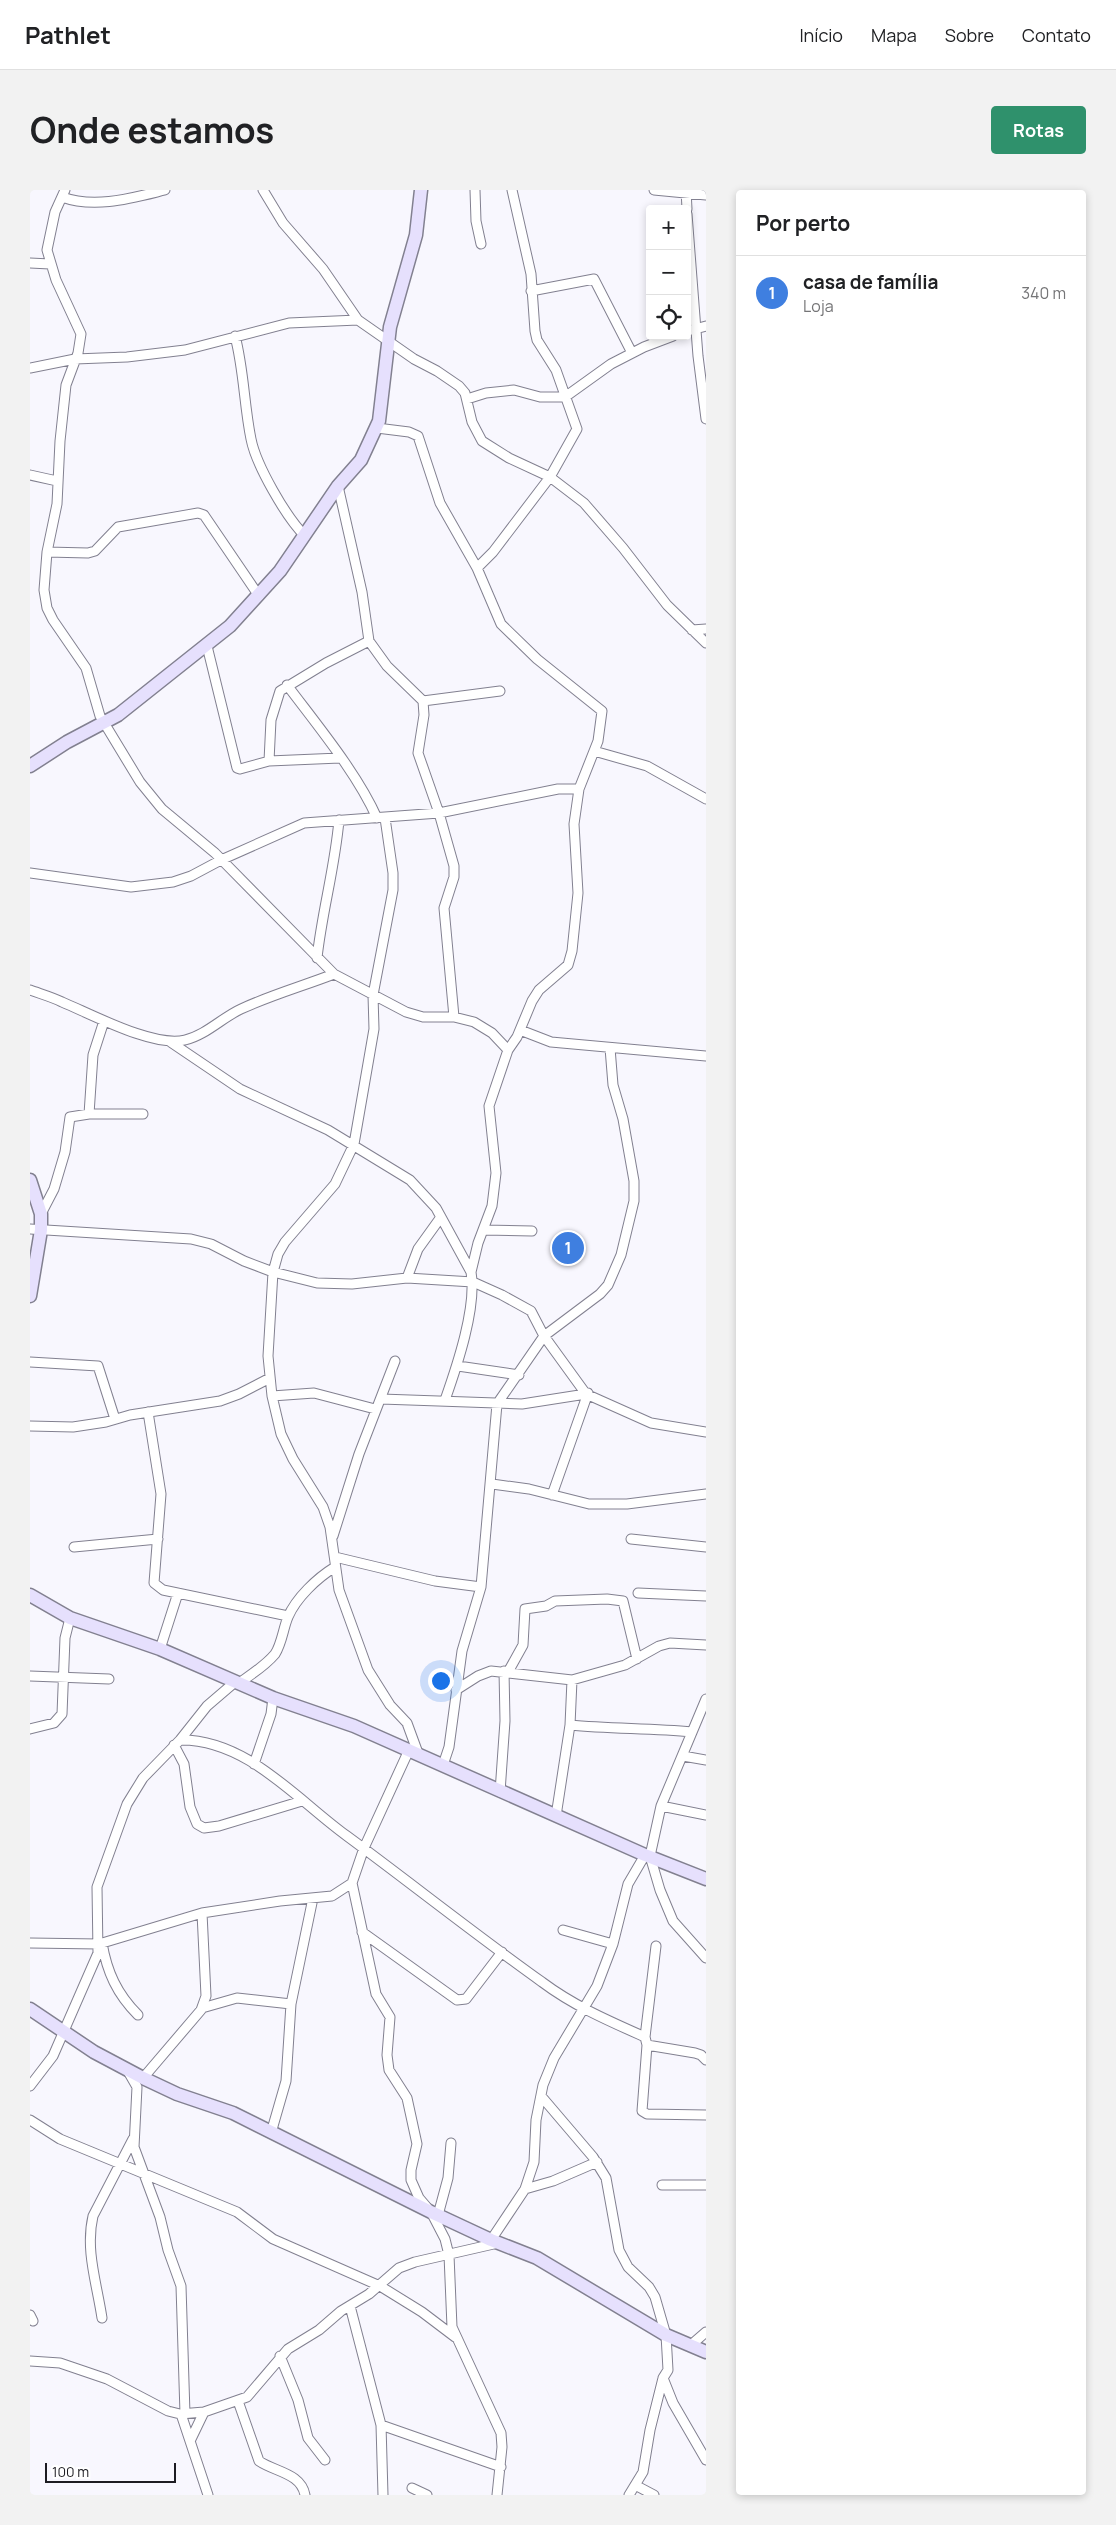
<!DOCTYPE html>
<html lang="pt">
<meta charset="utf-8">
<style>
body{margin:0;font-family:Manrope,sans-serif;background:#f2f2f2;color:#202124}
.controls{position:absolute;right:15px;top:15px;display:grid;overflow:hidden;border-radius:5px;box-shadow:0 2px 8px #0003}
.controls button{width:45px;height:45px;display:grid;place-items:center;padding:0;border:0;border-bottom:1px solid #e0e0e0;background:#fff;color:#202124;font:25px sans-serif}
.scale{position:absolute;left:15px;bottom:12px;width:131px;box-sizing:border-box;padding-left:5px;border:2px solid #1d1c22;border-top:0;font-size:14px;line-height:18px;white-space:nowrap;color:#1d1c22;-webkit-text-stroke:4px #fff;paint-order:stroke}
.you{position:absolute;left:410px;top:1490px;width:18px;height:18px;margin:-12px;border:4px solid #fff;border-radius:50%;background:#1a73e8;box-shadow:0 0 0 8px #1a73e833}
.badge{display:grid;place-items:center;width:32px;height:32px;border-radius:50%;background:#2f916c;color:#fff;font-size:16px;font-weight:700}
.pin{position:absolute;translate:-50% -50%;border:2px solid #fff;box-shadow:0 1px 5px #0006}
.list{margin:0;padding:0;list-style:none}
h2{display:flex;justify-content:space-between;align-items:center;height:65px;margin:0;padding:0 20px;font-size:21px}
h2 small{font-size:16px;font-weight:400;color:#757577}
.list li{display:grid;grid-template-columns:32px 1fr auto;gap:15px;align-items:center;box-sizing:border-box;height:75px;padding:0 20px;border-top:1px solid #e0e0e0}
.list b{display:block;font-size:19px;white-space:nowrap}
.list p{margin:0;font-size:16px;white-space:nowrap;color:#757577}
.list em{font-size:16px;font-style:normal;color:#757577}
.icon{flex:none;width:28px;height:28px;fill:none;stroke:currentColor;stroke-width:2;stroke-linecap:round;stroke-linejoin:round}
.map{position:relative;flex:none;width:676px;height:2305px;overflow:hidden;border-radius:5px}
header{display:flex;align-items:center;gap:30px;box-sizing:border-box;height:70px;padding:0 25px;background:#fff;border-bottom:1px solid #e0e0e0}
header strong{font-size:24px}
nav{display:flex;gap:28px;margin-inline-start:auto;font-size:18px}
.intro{display:flex;align-items:center;justify-content:space-between;box-sizing:border-box;height:120px;padding:0 30px}
h1{margin:0;font-size:35px}
.button{padding:12px 22px;border-radius:5px;background:#2f916c;color:#fff;font-size:18px;font-weight:700}
main{display:flex;gap:30px;padding:0 30px}
aside{flex:1;background:#fff;border-radius:5px;box-shadow:0 2px 8px #0003}
.map>svg:first-child{display:block}
.lines{fill:none;stroke-linecap:round;stroke-linejoin:round}
.street-casing{stroke:#828090;stroke-width:11}
.secondary-casing{stroke:#828090;stroke-width:15}
.street{stroke:#fff;stroke-width:9}
.secondary{stroke:#e6e0fd;stroke-width:12}
</style>
<header>
<strong>Pathlet</strong>
<nav><a>Início</a><a>Mapa</a><a>Sobre</a><a>Contato</a></nav>
</header>
<div class="intro"><h1>Onde estamos</h1><a class="button">Rotas</a></div>
<main>
<div class="map">
<svg width="676" height="2305" viewBox="0 0 676 2305">
<rect width="100%" height="100%" fill="#f8f7fe"/>
<g class="lines">
<g class="street-casing">
<path id="street" d="M35,0L25,22L17,60L26,90L51,144L48,163L36,195L30,251L27,314L17,362L14,400L17,418L23,430L56,478L70,526L110,592L132,619L185,663L304,784L376,822L393,827H424L444,832L462,843L478,860
M233,0L253,33L293,79L328,130L384,169L407,181L429,196L435,203L442,232L452,251L479,268L520,287L554,313L593,358L637,415L676,453
M445,0L446,31L451,54
M624,0L676,5
M656,0L657,19
M32,7C65,19 102,8 135,0
M657,24L668,166L676,229
M0,73L20,74
M501,101L564,89L602,163
M657,141L676,136
M205,146C214,180 214,215 221,249C226,275 256,327 275,346
M0,178L45,169L97,167L155,160L259,133L328,130
M437,209L456,203L484,200L510,207H535L581,174L614,157L643,146
M347,238L379,242L388,246L410,313L447,378L471,434L507,469L572,521L568,551L549,599L544,634L548,703L542,761L538,775L509,800L502,811L487,847L478,860L459,916L466,983L462,1016L448,1053L441,1082
M0,285L27,291
M308,296L332,402L339,451L357,476L393,511L394,525L388,563L409,623L424,676V687L414,718L424,827
M17,362L58,363L65,361L88,337L168,323L174,325L229,406
M447,378L463,362L520,287L547,239L526,180L507,150L505,141L501,84L482,0
M662,440L676,439
M177,456L207,578L210,579L239,571L310,568
M257,495C287,535 327,583 347,628
M393,511L470,501
M564,561L617,576L676,609
M239,571L241,530L250,501L296,473L339,451
M355,628L363,683V700L343,805L344,839L324,954L305,994L255,1052L248,1064L243,1082L238,1166L242,1206L251,1244L263,1269L293,1317L300,1337L309,1400L338,1480L360,1515L377,1533L388,1563
M0,683L101,697L143,692L161,686L191,670L274,633L409,623L528,599H549
M287,768C292,722 305,677 309,630
M0,800C11,804 22,807 32,812C61,824 124,858 155,850C176,845 193,827 211,819C241,805 273,796 304,784
M490,840L521,852L676,866
M139,851L210,899L298,940L380,990L406,1018L441,1082C447,1117 427,1176 415,1210
M59,924L63,865L74,831
M11,1024L24,999L35,962L40,927L59,924H113
M0,1039L161,1049L181,1054L214,1071L243,1082L287,1093L322,1094L377,1088L443,1092L472,1105L501,1121L514,1146L556,1204L621,1233L676,1242
M454,1040L502,1041
M377,1088L388,1059L411,1027
M0,1172L68,1176L85,1229
M428,1176L489,1185
M242,1206L284,1203L345,1219
M351,1209L492,1214L556,1204
M118,1222L131,1304L124,1393L133,1400L258,1426
M0,1236L43,1237L76,1232L100,1225L190,1211L209,1204L240,1188
M462,1294L499,1299L559,1314H597L676,1304
M522,1305L558,1203
M303,1346L329,1264L365,1171
M601,1349L676,1357
M44,1357L128,1349
M305,1367L405,1391L451,1397
M608,1403L676,1406
M130,1459L148,1403
M478,1482L493,1455L495,1419L516,1416L525,1411L577,1409L593,1411L607,1469
M0,1486L79,1489
M209,1493C222,1484 235,1476 245,1464C252,1453 253,1439 258,1427C266,1408 287,1388 305,1377
M426,1500L448,1486L461,1481L542,1490L595,1475L629,1456L640,1453L676,1455
M676,1509L631,1616L620,1666L630,1700L643,1731L676,1768
M540,1535C581,1539 621,1538 662,1542
M0,1539L24,1533L32,1524L35,1448L40,1428
M150,1550C217,1549 267,1610 317,1646C382,1694 446,1745 512,1792C544,1816 579,1831 615,1847
M144,1555L154,1574L160,1617L167,1634L174,1638L189,1636L272,1611
M653,1566L676,1570
M224,1574L241,1524L243,1508
M413,1575L419,1557L432,1461L451,1397L467,1214L514,1146L570,1104L578,1095L591,1065L604,1011V991L593,929L583,895L580,858
M470,1602L475,1531L474,1481
M631,1616L676,1625
M526,1626L540,1535L542,1490
M322,1693L346,1804L360,1827L357,1865L359,1880L377,1908L387,1954L381,1980V1990L389,2008L401,2022L415,2049L419,2065L422,2137L471,2243L472,2257L467,2305
M533,1740L583,1754
M332,1742L427,1810L436,1809L472,1762
M0,1753L69,1754L172,1723L250,1711L302,1706L322,1693L334,1658L379,1560
M72,1753C77,1782 87,1804 108,1825
M626,1756L615,1847L617,1855L612,1921L617,1924L676,1925
M172,1818L207,1808L261,1814
M617,1855L665,1863L671,1865L676,1870
M99,1883L107,1897L104,1957L130,2027L138,2060L151,2096L155,2224
M113,1888L171,1820L176,1806L172,1723
M0,1896L23,1866L68,1763L67,1697L97,1614L113,1588L150,1550L177,1516L205,1492
M511,1906L563,1967L576,1988L589,2060L598,2077L619,2097L625,2107L636,2145L638,2180L633,2188L620,2240L613,2282L599,2305
M0,1930L30,1949L207,2022L243,2049L350,2096L392,2122L425,2147
M241,1943L256,1891L261,1814L283,1708
M632,1995H676
M495,1999L523,1991L567,1972
M408,2025L418,1988L421,1953
M461,2050L495,1999L504,1972L506,1930L513,1895L524,1868L567,1796L583,1754L598,1694L615,1665
M320,2116L351,2235L353,2305
M0,2125L3,2131
M72,2128C67,2094 55,2060 63,2026L103,1949
M661,2155L676,2142
M250,2166L268,2210L278,2248L295,2270
M0,2171L30,2173L77,2189L138,2221L150,2224L174,2222L217,2207L258,2159L289,2140L311,2121L339,2104L369,2078L385,2072L468,2053
M633,2188L643,2213L676,2270
M208,2211L229,2271C245,2282 271,2283 275,2305
M151,2224L178,2305
M351,2235L471,2277
M161,2249L174,2222
M605,2295L624,2305
M382,2298L397,2305"/>
</g>
<g class="secondary-casing">
<path id="secondary" d="M0,576L37,552L88,525L200,436L250,381L308,296L331,270L349,231L360,137L386,45L391,0
M0,990L11,1024V1040L0,1106
M0,1405L40,1428L130,1459L243,1508L324,1536L615,1665L676,1689
M0,1819L64,1862L113,1888L147,1904L203,1923L401,2022L461,2050L507,2068L636,2145L676,2162"/>
</g>
<use href="#street" class="street"/>
<use href="#secondary" class="secondary"/>
</g>
</svg>
<div class="controls">
<button>+</button>
<button>−</button>
<button><svg class="icon" aria-label="locate" viewBox="0 0 24 24"><circle cx="12" cy="12" r="6"/><path d="M12 2v4M12 18v4M2 12h4M18 12h4"/></svg></button>
</div>
<div class="scale">100 m</div>
<div class="you"></div>
<div class="pin badge" style="left:538px;top:1058px;background:#3f7fe0">1</div>
</div>
<aside>
<h2>Por perto<small></small></h2>
<ul class="list">
<li><span class="badge" style="background:#3f7fe0">1</span><div><b>casa de família</b><p>Loja</p></div><em>340 m</em></li>
</ul>
</aside>
</main>
